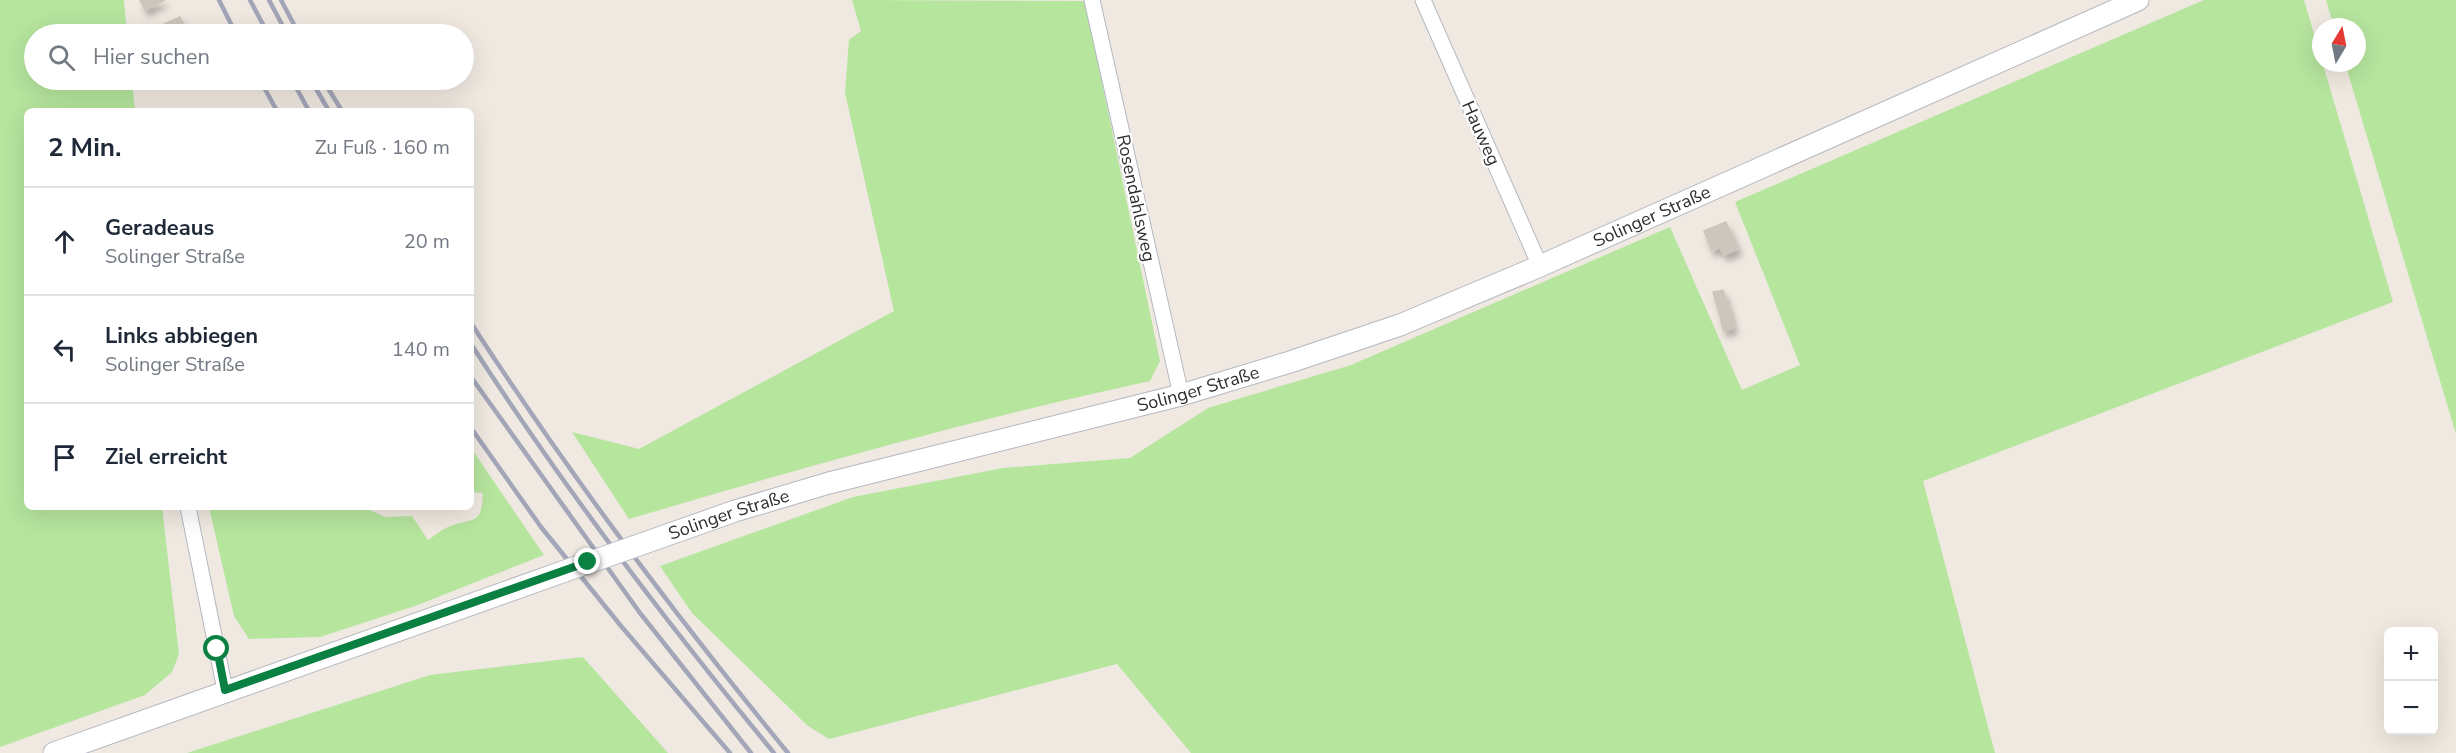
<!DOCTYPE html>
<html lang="de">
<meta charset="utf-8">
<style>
body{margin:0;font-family:"Nunito Sans",sans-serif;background:#f2f2f3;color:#1f2937}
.controls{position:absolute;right:18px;bottom:18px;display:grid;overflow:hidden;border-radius:9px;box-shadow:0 6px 24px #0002}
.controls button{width:54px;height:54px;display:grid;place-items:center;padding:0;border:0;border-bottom:2px solid #e0e1e3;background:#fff;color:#1f2937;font:30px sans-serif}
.compass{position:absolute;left:2312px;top:18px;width:54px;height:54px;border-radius:50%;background:#fff;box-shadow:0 6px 24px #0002;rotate:10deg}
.stop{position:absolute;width:18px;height:18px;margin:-14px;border:4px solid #0b8043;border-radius:50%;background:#fff}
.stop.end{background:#0b8043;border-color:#fff;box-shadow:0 2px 6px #0008}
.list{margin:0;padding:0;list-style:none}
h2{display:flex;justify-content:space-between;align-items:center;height:78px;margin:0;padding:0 24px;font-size:26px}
h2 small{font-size:20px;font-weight:400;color:#747a83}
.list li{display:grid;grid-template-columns:39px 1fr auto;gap:18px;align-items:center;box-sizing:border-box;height:108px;padding:0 24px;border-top:2px solid #e0e1e3}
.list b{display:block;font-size:22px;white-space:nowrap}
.list p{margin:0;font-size:20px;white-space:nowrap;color:#747a83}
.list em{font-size:20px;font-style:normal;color:#747a83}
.icon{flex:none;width:33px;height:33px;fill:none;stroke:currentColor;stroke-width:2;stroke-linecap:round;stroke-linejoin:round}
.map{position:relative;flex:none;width:2456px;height:753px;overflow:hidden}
.search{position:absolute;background:#fff;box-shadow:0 6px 24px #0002;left:24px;top:24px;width:450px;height:66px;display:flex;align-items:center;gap:15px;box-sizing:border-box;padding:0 21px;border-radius:33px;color:#747a83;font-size:22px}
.panel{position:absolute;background:#fff;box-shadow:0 6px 24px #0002;left:24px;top:108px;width:450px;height:402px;border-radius:9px}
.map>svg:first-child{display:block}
.green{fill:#b6e59e}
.building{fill:#cbc7bf;stroke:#cbc5ba;stroke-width:1.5;filter:url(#shadow)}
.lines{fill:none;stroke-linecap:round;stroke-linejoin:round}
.minor-casing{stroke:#b4b7c1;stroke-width:17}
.secondary-casing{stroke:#b4b7c1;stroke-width:23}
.minor{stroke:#fff;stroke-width:15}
.secondary{stroke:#fff;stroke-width:21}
.rail{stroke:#a3a6b8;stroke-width:4.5}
.secondary-bridge-casing{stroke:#b4b7c1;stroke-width:23;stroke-linecap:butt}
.secondary-bridge{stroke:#fff;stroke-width:21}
.route{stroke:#0b8043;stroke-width:8}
.labels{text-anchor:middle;stroke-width:4.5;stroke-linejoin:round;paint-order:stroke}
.street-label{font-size:18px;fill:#2e2e2e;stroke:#fff}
</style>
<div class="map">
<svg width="2456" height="753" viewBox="0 0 2456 753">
<defs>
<filter id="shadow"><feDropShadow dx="3.5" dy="6" stdDeviation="3" flood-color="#0004"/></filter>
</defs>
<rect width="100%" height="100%" fill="#efe9e1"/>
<path class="green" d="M0,0H124L127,34H34V80H132L135,111H27V507H162L179,654L172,672L145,695L0,747Z
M852,0L1085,1L1160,361L1150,381C974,419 802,468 629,519L572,432L639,449L894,311L845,93L849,40L861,31Z
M2204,0H2304L2393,302L1923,481L1995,753H1191L1117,664L829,739L808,726L692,613L660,566L853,497L1003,468L1130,458L1208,408L1351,365L1670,227L1742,390L1800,365L1735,202Z
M2326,0H2456V434L2345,63H2357V27H2334Z
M471,448L544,555L415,606L320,637L249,639L234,616L209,507H363L385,517L412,516L428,540C434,536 441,530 448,527C474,516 481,528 483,493L471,492Z
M583,657L668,753H187L430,675Z"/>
<path class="building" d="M140,0H165L145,10Z
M180,17L185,27L174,34H169L164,24Z
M1726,222L1738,249L1724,255L1720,247L1712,251L1704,231Z
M1723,290L1730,313L1720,316L1713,292Z
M1730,313L1732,322L1722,325L1720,316Z
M1732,322L1734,328L1724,331L1722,325Z"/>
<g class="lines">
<g class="minor-casing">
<path id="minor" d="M1092,0L1181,395
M1423,0L1540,266
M188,507L225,690"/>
</g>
<g class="secondary-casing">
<g id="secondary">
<path id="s1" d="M636,546L735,511L829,483L1181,395L1290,362L1400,325L1540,266L2138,0"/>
<path d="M54,753L565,571"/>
</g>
</g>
<use href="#minor" class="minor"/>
<use href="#secondary" class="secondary"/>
<path class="rail" d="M219,0L236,34
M250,0L268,34
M269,0L287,34
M281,0L299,34
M260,80L277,111
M292,80L309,111
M311,80L329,111
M323,80L342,111
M471,323C568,473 675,615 788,753
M471,344C563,487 666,622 774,753
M471,377L640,613L751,753
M471,428L541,527L621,626L730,753"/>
<g class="secondary-bridge-casing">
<path id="secondary-bridge" d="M565,571L636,546"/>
</g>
<use href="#secondary-bridge" class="secondary-bridge"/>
</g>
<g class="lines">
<path class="route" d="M217,649L225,690L588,562"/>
</g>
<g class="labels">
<g class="street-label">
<text transform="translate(1481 133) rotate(66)" y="6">Hauweg</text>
<text transform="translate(1136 198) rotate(78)" y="6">Rosendahlsweg</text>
<text dy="6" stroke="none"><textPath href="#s1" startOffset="1070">Solinger Straße</textPath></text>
<text dy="6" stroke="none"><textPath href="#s1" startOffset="584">Solinger Straße</textPath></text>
<text dy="6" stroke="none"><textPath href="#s1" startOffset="98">Solinger Straße</textPath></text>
</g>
</g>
</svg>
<div class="controls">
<button>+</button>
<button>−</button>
</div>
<svg class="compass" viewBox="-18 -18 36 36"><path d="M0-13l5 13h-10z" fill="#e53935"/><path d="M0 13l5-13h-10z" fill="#747a83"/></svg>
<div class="stop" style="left:217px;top:649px"></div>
<div class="stop end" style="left:588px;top:562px"></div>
<div class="search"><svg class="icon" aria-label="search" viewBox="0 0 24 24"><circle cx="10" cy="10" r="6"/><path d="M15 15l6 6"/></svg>Hier suchen</div>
<section class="panel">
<h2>2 Min.<small>Zu Fuß · 160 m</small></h2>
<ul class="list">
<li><svg class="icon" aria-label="ahead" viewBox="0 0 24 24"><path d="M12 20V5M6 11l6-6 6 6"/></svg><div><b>Geradeaus</b><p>Solinger Straße</p></div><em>20 m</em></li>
<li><svg class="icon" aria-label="left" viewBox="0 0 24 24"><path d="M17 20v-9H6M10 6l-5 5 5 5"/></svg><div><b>Links abbiegen</b><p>Solinger Straße</p></div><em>140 m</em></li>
<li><svg class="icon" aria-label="arrive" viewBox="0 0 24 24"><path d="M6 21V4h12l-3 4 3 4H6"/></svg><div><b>Ziel erreicht</b></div></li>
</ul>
</section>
</div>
